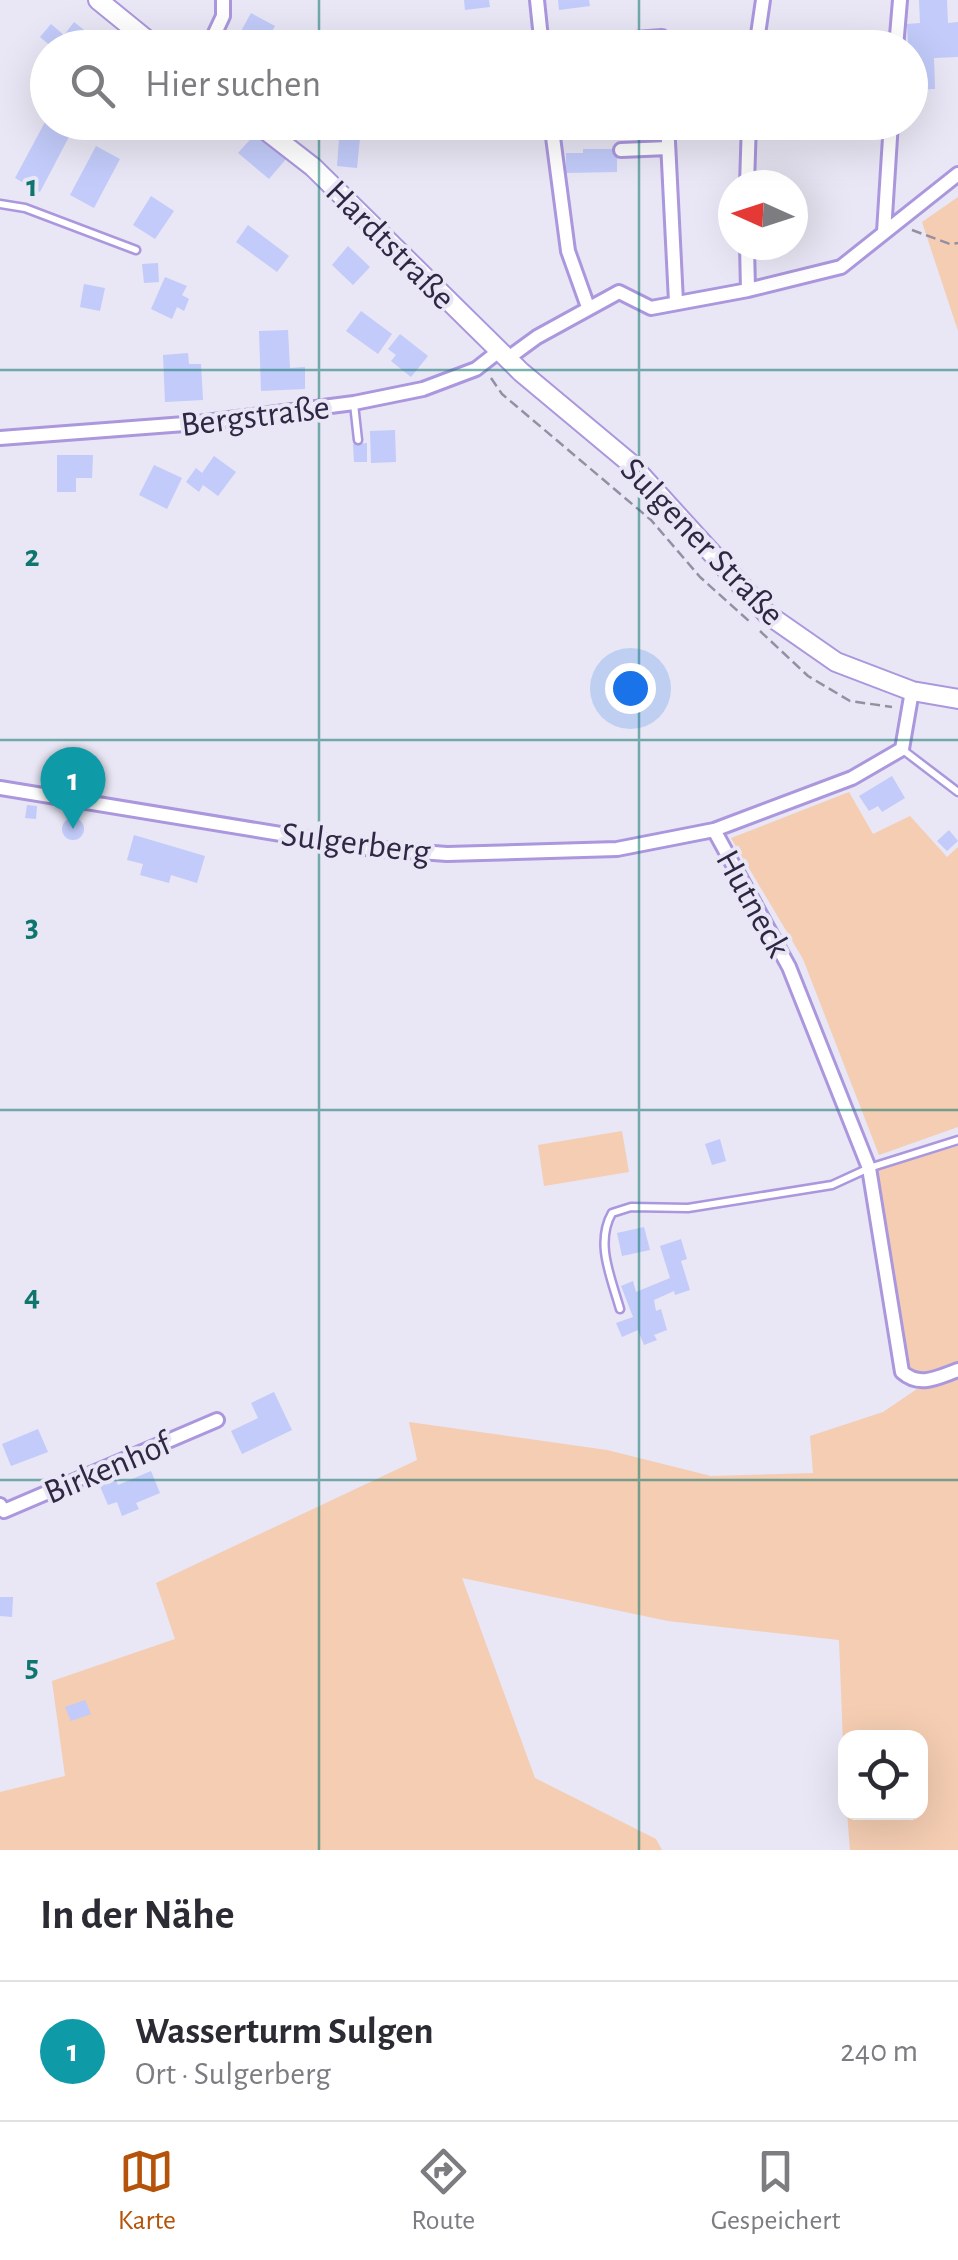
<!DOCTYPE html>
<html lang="de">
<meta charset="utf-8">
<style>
body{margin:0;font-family:"Alegreya Sans",sans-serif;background:#f2f2f3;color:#2b2b33}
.controls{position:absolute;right:30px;bottom:30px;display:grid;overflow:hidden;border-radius:20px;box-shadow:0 10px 40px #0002}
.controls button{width:90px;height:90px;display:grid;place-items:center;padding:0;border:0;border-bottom:2px solid #e1e1e2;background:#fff;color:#2b2b33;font:50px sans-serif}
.compass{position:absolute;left:718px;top:170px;width:90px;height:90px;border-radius:50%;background:#fff;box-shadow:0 10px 40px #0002;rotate:273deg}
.you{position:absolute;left:630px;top:688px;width:35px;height:35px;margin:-25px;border:8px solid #fff;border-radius:50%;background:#1a73e8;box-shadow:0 0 0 15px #1a73e833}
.badge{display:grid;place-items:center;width:65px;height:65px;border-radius:50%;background:#b45309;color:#fff;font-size:32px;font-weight:700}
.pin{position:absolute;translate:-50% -82px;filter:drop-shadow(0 2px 5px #0008)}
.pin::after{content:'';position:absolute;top:52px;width:35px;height:30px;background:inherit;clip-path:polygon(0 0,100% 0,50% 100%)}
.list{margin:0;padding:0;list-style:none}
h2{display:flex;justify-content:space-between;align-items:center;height:130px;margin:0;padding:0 40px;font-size:42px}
h2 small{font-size:32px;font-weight:400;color:#7c7c81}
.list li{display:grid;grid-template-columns:65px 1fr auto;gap:30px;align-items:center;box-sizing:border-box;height:140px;padding:0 40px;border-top:2px solid #e1e1e2}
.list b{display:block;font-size:38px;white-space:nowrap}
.list p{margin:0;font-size:32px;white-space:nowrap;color:#7c7c81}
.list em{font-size:32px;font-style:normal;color:#7c7c81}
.icon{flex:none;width:55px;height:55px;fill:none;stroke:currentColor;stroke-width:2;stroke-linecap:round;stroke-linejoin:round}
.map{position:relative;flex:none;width:958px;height:1850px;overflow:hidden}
.search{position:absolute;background:#fff;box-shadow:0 10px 40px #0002;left:30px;right:30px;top:30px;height:110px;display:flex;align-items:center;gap:25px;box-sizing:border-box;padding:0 35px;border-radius:55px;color:#7c7c81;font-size:38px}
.sheet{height:270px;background:#fff}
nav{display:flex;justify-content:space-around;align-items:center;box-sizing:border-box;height:140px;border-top:2px solid #e1e1e2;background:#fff;font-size:28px;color:#7c7c81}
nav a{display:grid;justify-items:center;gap:5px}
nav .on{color:#b45309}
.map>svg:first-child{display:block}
.green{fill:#f4cdb2}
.building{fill:#c2cbf9}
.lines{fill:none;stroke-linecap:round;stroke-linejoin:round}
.service-casing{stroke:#ab97dd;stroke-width:11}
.minor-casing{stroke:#ab97dd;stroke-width:18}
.secondary-casing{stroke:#ab97dd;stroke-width:22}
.path{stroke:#958fa4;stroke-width:2.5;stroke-dasharray:10 5;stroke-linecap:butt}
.service{stroke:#fff;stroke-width:6}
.minor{stroke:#fff;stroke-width:12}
.secondary{stroke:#fff;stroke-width:18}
.grid{fill:none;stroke:#0f766e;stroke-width:2.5;stroke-opacity:0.55}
.labels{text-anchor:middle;stroke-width:8;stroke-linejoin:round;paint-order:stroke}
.street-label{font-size:35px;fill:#2f2743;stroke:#e9e6f5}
.grid-label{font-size:32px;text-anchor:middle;font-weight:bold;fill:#0f766e;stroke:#e9e6f5;stroke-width:8;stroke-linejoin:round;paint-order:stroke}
</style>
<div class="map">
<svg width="958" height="1850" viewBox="0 0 958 1850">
<rect width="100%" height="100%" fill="#e9e6f5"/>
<path class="green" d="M958,197V331L922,222Z
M849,792L873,834L910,816L947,857L958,847V1127L879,1155L803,959L731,838Z
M622,1131L629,1172L544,1186L538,1145Z
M958,1146V1363L924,1376L904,1370L874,1170Z
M958,1377V1850H850L847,1813L920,1812V1738H846L845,1795L839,1640L668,1621L462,1578L535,1778L656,1839L662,1850H0V1792L65,1776L52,1681L175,1639L156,1583L417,1460L409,1422L607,1450L711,1476L813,1473L810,1436L883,1412L917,1389Z"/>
<path class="building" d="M464,0H489L490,7L465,10Z
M558,0H589L590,6L559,10Z
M919,0H947L948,23L958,22V57L934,58L935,89L910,90L907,24L920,23Z
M251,13L275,26L263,47L240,33Z
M74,22L107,48H53L40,37L51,24L64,35Z
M515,32L517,48H492L490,35Z
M45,122L71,133L40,192L15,178Z
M186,122H210L200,139L182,128Z
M638,122H658V129L638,130Z
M340,126L361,128L357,168L337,166Z
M256,133L286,159L269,179L238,153Z
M96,146L120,159L94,208L70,195Z
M583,149H617V172L566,173V153H583Z
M151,196L174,211L155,239L133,225Z
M248,225L289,256L277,272L236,242Z
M348,246L370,267L353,285L332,265Z
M158,263L159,282L144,283L142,264Z
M165,277L187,286L182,295L189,299L184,311L177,307L172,319L151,309Z
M84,284L105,288L100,311L80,307Z
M361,311L392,334L378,354L346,331Z
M288,330L290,368L305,367V389L261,391L259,331Z
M400,334L428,356L411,377L391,361L396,355L388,349Z
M188,353L189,364H201L203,400L165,402L163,355Z
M395,430L396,462L371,463L370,431Z
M367,443V462H354L353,444Z
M57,455H93L92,478H76V492H57Z
M214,456L236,472L218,496L203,485L199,492L186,482L196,468L202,473Z
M154,465L182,478L167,509L139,495Z
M892,776L905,798L882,812L878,806L869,811L859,796Z
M27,805L37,806L36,819L25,818Z
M62 829a11 11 0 1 1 22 0a11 11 0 1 1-22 0Z
M949,830L958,841L947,851L937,841Z
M134,835L205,856L197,883L171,875L169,883L140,875L143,864L127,860Z
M720,1139L726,1161L712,1165L705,1144Z
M644,1227L650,1250L622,1256L617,1233Z
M681,1239L687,1259L681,1261L690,1290L675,1295L674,1291L654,1300L656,1311L661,1309L667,1330L654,1335L657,1340L644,1345L638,1330L622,1337L616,1323L633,1317L621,1286L633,1281L636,1292L670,1278L660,1246Z
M274,1392L292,1430L242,1454L231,1431L258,1418L251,1403Z
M38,1429L48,1452L11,1466L2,1444Z
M151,1471L160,1493L136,1503L139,1509L122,1516L117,1502L108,1505L99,1484L115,1477L118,1485Z
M0,1597H13L12,1617L0,1616Z
M85,1700L91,1714L71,1721L65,1707Z"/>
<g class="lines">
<g class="service-casing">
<path id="service" d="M0,204L25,208L136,250
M354,404L358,440
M903,750L958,792
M620,1309C611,1277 595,1243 612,1213L631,1207L688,1208L832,1185L869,1168L958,1140"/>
</g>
<g class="minor-casing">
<path id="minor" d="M537,0L542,48
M608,41L662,37V48
M208,48L223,16V0
M756,48L763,0
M896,48L900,0
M551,122L568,251L588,307
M667,122L676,302
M621,150L668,148
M747,185L749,122
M884,232L891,122
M747,245L748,290
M507,359L537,337L619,292L651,308L748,290L841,267L958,174
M0,438L198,423L354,403L423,389L476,369L499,351
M0,788L366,848L447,854L617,849L714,830L852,778L902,749L912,691
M714,830L789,967L869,1168L902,1372C920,1388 938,1377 958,1370
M0,1505L4,1511L217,1420"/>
</g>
<g class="secondary-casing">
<path id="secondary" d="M98,0L157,48
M255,122L313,167L521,372L630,463L767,614L836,662L912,691L958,699"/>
</g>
<path class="path" d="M912,230L950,244L958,243
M491,378L502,394L651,520L700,577L750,622
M760,631L808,676L850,701L892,707"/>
<use href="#service" class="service"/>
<use href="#minor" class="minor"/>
<use href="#secondary" class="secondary"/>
</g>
<path class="grid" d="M319,0V48M639,0V48M319,122V1850M639,122V1850M0,370H958M0,740H958M0,1110H958M0,1480H958"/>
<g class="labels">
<g class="street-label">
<text transform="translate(391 244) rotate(45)" y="12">Hardtstraße</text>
<text transform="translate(255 415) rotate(-7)" y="12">Bergstraße</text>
<text transform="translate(703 541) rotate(46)" y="12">Sulgener Straße</text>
<text transform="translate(356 842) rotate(7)" y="12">Sulgerberg</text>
<text transform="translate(754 903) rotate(61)" y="12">Hutneck</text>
<text transform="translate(107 1467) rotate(-23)" y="12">Birkenhof</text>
</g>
</g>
<g class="grid-label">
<text x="32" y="196">1</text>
<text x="32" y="566">2</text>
<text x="32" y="936">3</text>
<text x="32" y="1306">4</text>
<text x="32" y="1676">5</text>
</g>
</svg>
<div class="controls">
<button><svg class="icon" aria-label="locate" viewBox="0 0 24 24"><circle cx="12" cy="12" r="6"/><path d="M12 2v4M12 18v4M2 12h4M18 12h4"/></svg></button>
</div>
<svg class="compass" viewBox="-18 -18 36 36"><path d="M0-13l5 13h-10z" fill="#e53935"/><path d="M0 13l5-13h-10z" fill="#7c7c81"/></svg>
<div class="you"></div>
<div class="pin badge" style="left:73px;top:829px;background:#0f9aa8">1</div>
<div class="search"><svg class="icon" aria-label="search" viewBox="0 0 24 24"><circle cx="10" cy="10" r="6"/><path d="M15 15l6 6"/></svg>Hier suchen</div>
</div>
<section class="sheet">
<h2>In der Nähe<small></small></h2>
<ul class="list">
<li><span class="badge" style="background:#0f9aa8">1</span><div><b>Wasserturm Sulgen</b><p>Ort · Sulgerberg</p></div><em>240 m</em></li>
</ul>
</section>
<nav>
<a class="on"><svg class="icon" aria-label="map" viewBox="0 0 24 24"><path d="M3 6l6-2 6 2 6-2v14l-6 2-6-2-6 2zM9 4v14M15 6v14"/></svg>Karte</a>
<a><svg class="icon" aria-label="directions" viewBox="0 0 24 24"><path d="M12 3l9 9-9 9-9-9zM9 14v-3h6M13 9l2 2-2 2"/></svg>Route</a>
<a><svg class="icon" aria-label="saved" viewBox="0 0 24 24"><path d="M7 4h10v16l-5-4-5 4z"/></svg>Gespeichert</a>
</nav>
